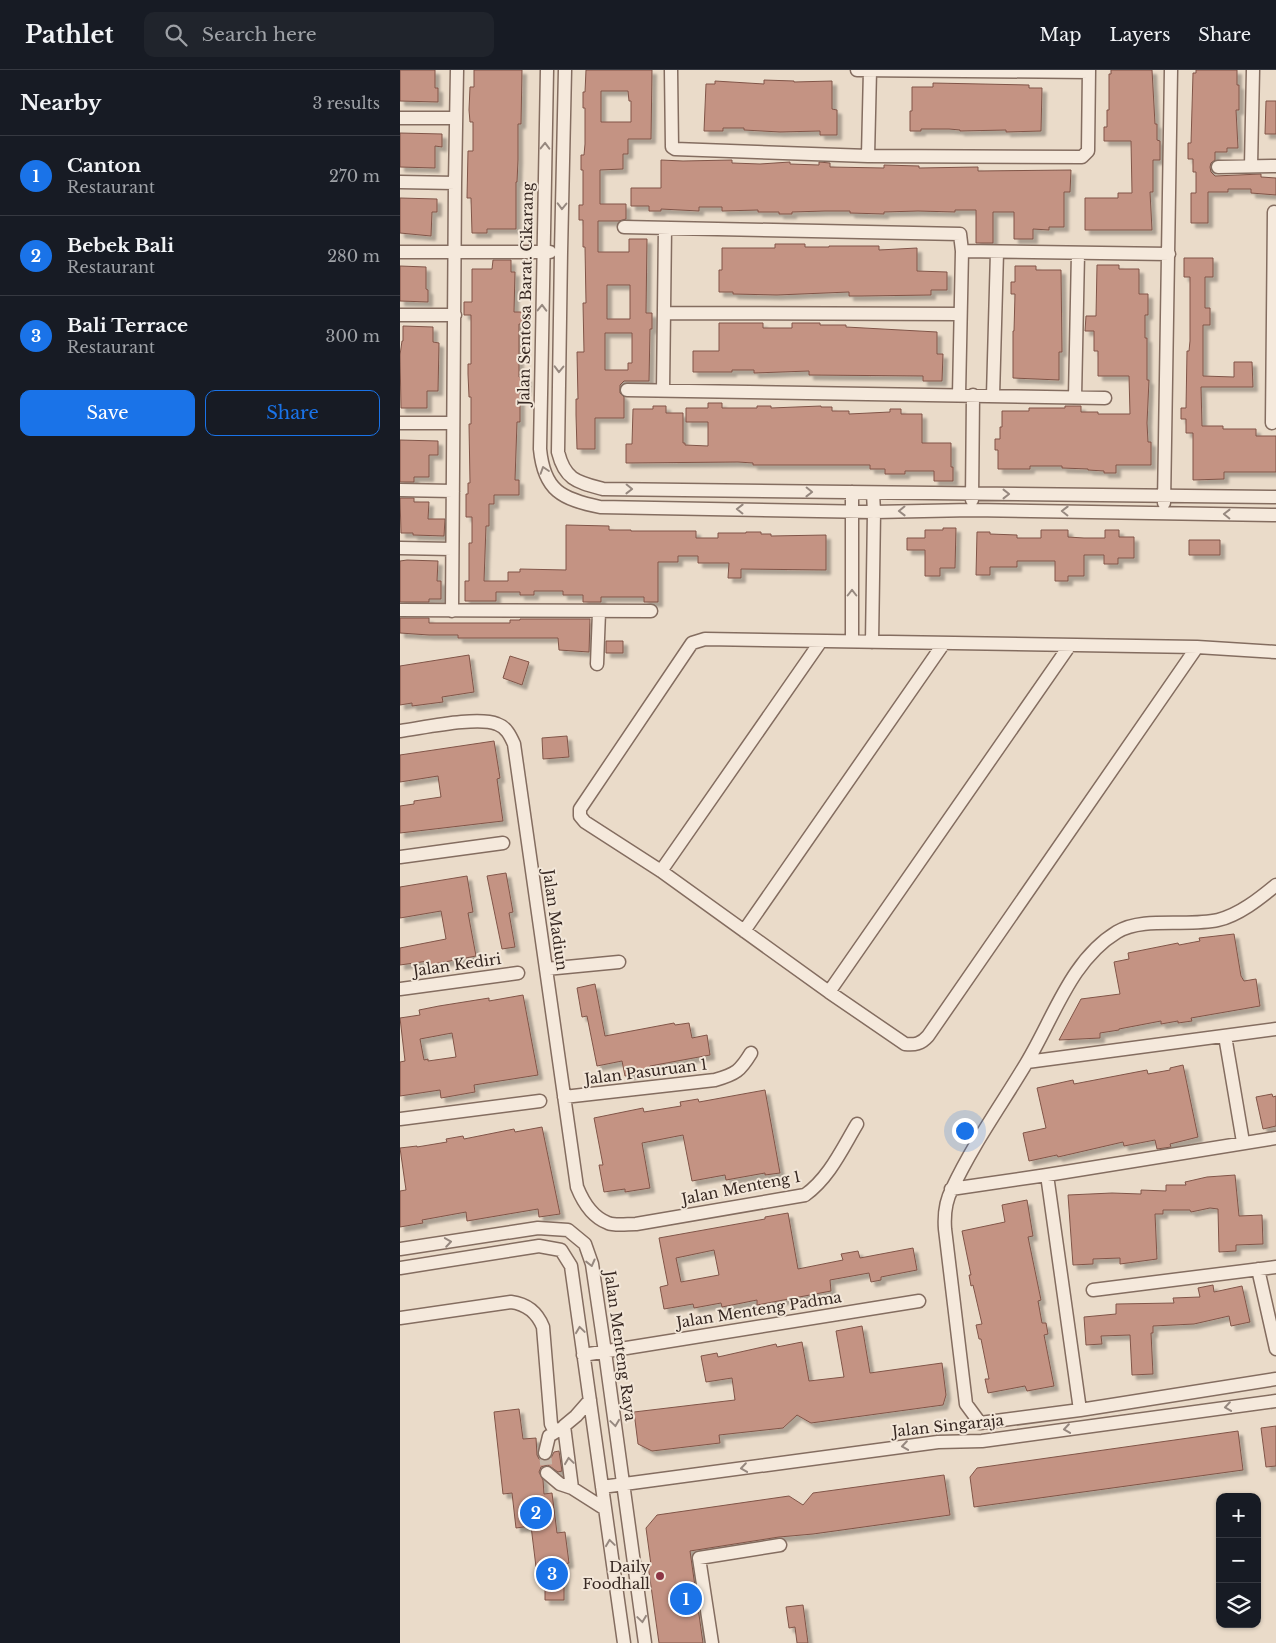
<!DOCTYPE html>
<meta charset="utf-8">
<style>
body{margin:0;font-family:"Libre Baskerville",serif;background:#20242c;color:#f1f3f6}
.controls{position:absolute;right:15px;bottom:15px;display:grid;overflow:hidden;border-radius:10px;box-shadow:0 1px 4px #0004}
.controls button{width:45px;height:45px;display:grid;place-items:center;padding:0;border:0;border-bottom:1px solid #363941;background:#171b24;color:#f1f3f6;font:25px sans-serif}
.you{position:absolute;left:564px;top:1060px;width:18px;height:18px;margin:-12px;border:4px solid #fff;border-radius:50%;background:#1a73e8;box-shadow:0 0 0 8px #1a73e833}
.badge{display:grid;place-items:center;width:32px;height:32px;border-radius:50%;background:#1a73e8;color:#fff;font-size:16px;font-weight:700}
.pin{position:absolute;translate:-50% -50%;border:2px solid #fff;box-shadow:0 1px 5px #0006}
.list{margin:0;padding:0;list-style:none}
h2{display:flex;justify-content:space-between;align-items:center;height:65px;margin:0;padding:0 20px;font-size:21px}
h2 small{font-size:16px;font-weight:400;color:#9ea1a6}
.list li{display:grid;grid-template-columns:32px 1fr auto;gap:15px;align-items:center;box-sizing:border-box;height:80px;padding:0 20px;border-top:1px solid #363941}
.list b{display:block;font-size:19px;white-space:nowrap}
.list p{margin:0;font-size:16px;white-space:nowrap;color:#9ea1a6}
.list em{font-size:16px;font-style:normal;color:#9ea1a6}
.actions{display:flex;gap:10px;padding:15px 20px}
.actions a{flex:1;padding:11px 0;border:1px solid #1a73e8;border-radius:10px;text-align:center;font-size:18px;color:#1a73e8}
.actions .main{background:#1a73e8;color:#fff}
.icon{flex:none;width:28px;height:28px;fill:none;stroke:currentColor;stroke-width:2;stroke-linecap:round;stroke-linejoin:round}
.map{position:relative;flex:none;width:876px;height:1573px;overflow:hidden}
header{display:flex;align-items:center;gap:30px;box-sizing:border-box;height:70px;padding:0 25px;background:#171b24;border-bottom:1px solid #363941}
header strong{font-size:24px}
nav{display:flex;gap:28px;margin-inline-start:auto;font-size:18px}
.search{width:350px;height:45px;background:#20242c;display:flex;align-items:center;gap:12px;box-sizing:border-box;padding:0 18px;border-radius:10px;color:#9ea1a6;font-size:19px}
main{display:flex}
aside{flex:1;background:#171b24}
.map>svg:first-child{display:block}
.building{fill:#c49383;stroke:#815548;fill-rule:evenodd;filter:url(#shadow)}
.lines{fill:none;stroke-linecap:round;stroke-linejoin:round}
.minor-tunnel{stroke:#c6b7a8;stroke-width:12;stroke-dasharray:12 6;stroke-linecap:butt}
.minor-casing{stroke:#846d60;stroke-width:15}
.minor{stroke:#f5e9dc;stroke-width:12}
.oneway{stroke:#96887f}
.poi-dot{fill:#8d3646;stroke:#f2e6d8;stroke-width:2}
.labels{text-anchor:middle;stroke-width:4;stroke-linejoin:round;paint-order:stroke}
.street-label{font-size:15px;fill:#372822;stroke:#f2e6d8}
.poi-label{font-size:15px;fill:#372822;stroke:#f2e6d8;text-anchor:end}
</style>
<header>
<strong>Pathlet</strong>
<div class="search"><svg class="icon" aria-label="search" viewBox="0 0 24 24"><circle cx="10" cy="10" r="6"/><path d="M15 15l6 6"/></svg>Search here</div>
<nav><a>Map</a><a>Layers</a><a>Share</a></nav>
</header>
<main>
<aside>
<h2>Nearby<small>3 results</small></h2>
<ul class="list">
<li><span class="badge">1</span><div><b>Canton</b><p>Restaurant</p></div><em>270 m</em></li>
<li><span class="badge">2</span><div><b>Bebek Bali</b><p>Restaurant</p></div><em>280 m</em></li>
<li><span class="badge">3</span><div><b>Bali Terrace</b><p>Restaurant</p></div><em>300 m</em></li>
</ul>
<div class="actions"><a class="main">Save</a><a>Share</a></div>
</aside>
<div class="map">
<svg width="876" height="1573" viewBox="0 0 876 1573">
<defs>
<filter id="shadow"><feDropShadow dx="4.5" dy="4.5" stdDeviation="1" flood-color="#0004"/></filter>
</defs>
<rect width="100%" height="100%" fill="#eadbc9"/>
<path class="building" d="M0,0H35V18H38V32L0,31Z
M74,0H122L121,54H118V90L117,112H116V159H87V163H72L71,128H67L68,81H73V52H70L69,40L70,17H74Z
M186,0H252L251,69H228V84H223V99L200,100V134H226V149L219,151H198V182H229V169H247L246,243H252V259H250L249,311H224L220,315V323L224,327V348H195V379H177L176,345V329H178L177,282H184L183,233H186L185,177H183V150H179V135H183V100H181V85H184L185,74V38H183V22H185ZM201,21H228L229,31H231V52H201ZM207,215H230V249H207ZM205,263H232V293H228V300H205Z
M711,0H752L755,54H757V70L760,71V90H753V122H750L752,160H685V128H718V123H732L731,71H704V57H707V40H709V4H711Z
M796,0H837V15H839V40H836L838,78H827V82H815V90L811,93L810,97L811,102L815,106L861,104V107L876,108V125L851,123V119H828V122H808V153H791V123H796V102H793V89H788V73H791L793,3H796Z
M364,10L394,11V12L432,11V39L437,40V65H420V61L380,62L344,60V58H323V61H304L306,14H315V11L364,14Z
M533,13L629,15V18H642L641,61L606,62V60L560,61V60L549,59H521V61H510V41H512V17H533Z
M866,31H876V64H865Z
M0,63L42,64V77L35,76V98L0,97Z
M261,90L283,91L332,90V93L360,94L390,92V94L419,95V92L430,93V97L484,98V95L519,96V98L578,97V101L671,100L670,122H664V157H649V160L633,159V169H614V142H593V173H576V140H555V142L518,141L484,142V144L450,143V141H425L392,142V144H379V142H358V140L322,141V137H299V141L261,139V141H249V136H231V118H261Z
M0,128L37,129V142H32L31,166L0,163Z
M375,174H405V177H429V176H479V180L517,178V201L547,202V220H531V225L462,226H449V222L377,225L333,224V222H319V200H322V178H375Z
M784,188H813V207H805V238H810V255H803V306L834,307V292H852L853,317H801L802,356H823V359H856V366H876V402H824V409L793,410V363H786V349H781V338H786L787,281H789L790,271V207H784Z
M93,190H111V202H115L114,242H124V254H119V307H127L126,321H120V352H117L115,410H119V425H94V434H89V456H86L84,511H108V502H120V499L166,500V455L209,456V460H231V461H296V468H318V463H346V462H361V464H371V466L426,465V500L341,499V508H328L329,493H298V486H278V492H258V532H244V527H201V532H183V525H163V521H134V525H120V522H96V531H65V511H69V473H72V447H66V424H68V413H70L69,354H71V327H69L68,304V294H71V245H64V232H72V199H92Z
M697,195H719V199H739V224H748V245H745V268H747V310H749L747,353L748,372H751V395H716V403H704V401L688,400V399L662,398V396H630V399H598V380H595V369H600V357H602V341H629V338H665V336H681V342H698V344H730L729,306H698V281H694V261H685L686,246H696Z
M0,196L26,197V219L28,220V232L0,231Z
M615,196H636V200H661L662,282H659V310L613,308V261H614L615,224H611V212H615Z
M319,253H363V258H392V253H420V255H446V257L537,262V284H543L542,311H523V306L409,305V301L354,303V300H332V302H293V281H319Z
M3,256L33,257V272L39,273L38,321H27V338H1L0,285L2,271H3Z
M308,333H322V338H357V336H371V338L421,336V337H432V341H449V344L490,342V339H501V344H522V373H551V397H553V411H534V401H505V404H485V399H470V395H353V393L338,392L226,393V374H232L233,339H253V336H266V343H283V373H285V375L308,376V352H286V338H308Z
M0,370L38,371V385H29V407H14V412H0Z
M0,428H14V432H29L28,449H45L44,466L13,465V463H1Z
M543,458H556L555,498H540V506H525V480H507V468H525V460H543Z
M641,460H668V467L684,468H705V460H719V467H734V488H718V494H704V485H684V506H668V511H655V491H617V497H590V505H576L577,462H590V464L617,465V468H641Z
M789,470H820V485H789Z
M7,490L38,491L37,511H41V529H29V532H0V491Z
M0,548H29V553H110V550H120V549H190L189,582L159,580L158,568H58V565H29L0,563Z
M206,571H223V583H206Z
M69,585L74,622L42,627L43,632L12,636V633L0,635V596Z
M110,586L129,592L122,615L103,608Z
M167,666L169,687L143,689L142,668Z
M94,671L100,708L97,709L103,751L0,763V736L14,734V731L41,727L38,706L0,712V685Z
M106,803L113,842L109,843L115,877L102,879L87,806Z
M67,806L73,842L68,843L76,886L29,895L28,891L0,895V878L46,869L41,841L0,848V817Z
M834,864L841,906L844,911L856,909L860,936L791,948L792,951L778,953V951L761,954V951L719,959V960L700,963V968L659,970L681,929L720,924L714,892L729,889L728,883L778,873L779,875L800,871L799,868Z
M195,914L205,966L274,953L275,955L289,953L292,968L307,965L310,985L250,996L251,1001L225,1006L222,991L197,996L187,946L182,947L177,918Z
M123,925L138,1005L74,1015L75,1022L41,1028L40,1020L0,1026V992L5,991L0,948L20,945L19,940L39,936L89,928V931ZM52,963L56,987L28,991V989L24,990L20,969Z
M783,995L798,1067L770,1074L771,1077L757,1079L755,1070L724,1076L723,1072L658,1087L657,1085L629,1091L623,1063L646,1058L637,1018L673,1010L674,1014L747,1000L748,1004L770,1000V998Z
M365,1020L380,1103L365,1105V1103L326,1110L325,1105L292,1111L283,1065L242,1073L250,1118L225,1122V1119L204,1122L199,1095H203L194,1048L243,1038L244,1042L281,1036L280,1032L298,1029L299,1032Z
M872,1024L873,1027L876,1026V1056L863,1059L856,1027Z
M142,1057L160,1144L139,1147L138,1139L67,1151L66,1142L22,1150L23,1153L0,1157V1121L6,1120L0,1078L17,1076V1077L47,1072L46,1069L63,1066L64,1069L114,1059L115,1062Z
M835,1105L839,1146L862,1145L863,1174L836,1175V1181L819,1182L818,1139L810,1138L791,1142L790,1140H763V1144H755L757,1189L720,1194V1188L693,1189V1194L673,1195L668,1125L712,1123L741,1124V1120L766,1121V1115H786L785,1112L807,1107Z
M627,1130L633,1166L628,1167L641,1230L638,1231L642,1253H646L648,1264L644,1265L654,1316L627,1321L625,1316L588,1323L585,1309H589L581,1269H579L576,1255L582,1254L573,1215L571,1216L569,1205H571L562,1161L605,1152L602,1135Z
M388,1143L398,1199L443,1190L441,1184L458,1181L460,1188L513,1178L517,1200L481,1207V1210L471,1212L469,1203L430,1210L431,1221L357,1235V1230L322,1237L321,1233L294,1238L293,1234L264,1239L260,1217L268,1215L259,1168L365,1149V1147ZM314,1180L319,1205L281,1212L276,1188Z
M813,1215L814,1222L842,1216L850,1252L831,1256L829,1246L794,1254L753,1256V1263H751L753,1304L732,1305L730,1265L701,1266L702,1274L686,1275L684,1247L716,1244V1234L774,1233L773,1228L800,1227L798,1218Z
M462,1256L470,1303L542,1293L546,1325L543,1335L411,1353L397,1345L383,1358L319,1365L320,1373L252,1381L238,1374L234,1342L335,1330L332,1308L306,1312L301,1286L317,1283L318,1287L376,1274L377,1277L402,1272L409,1311L444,1307L436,1261Z
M119,1339L123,1369L136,1368L137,1385L139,1389L144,1391H148L151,1388L154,1382L159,1381L162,1401L158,1402L148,1395L141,1397L139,1402L143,1410L144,1424L152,1423L157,1463L165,1462L169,1493L164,1494V1530H145V1496L136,1497L131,1456L116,1458L112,1423L103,1424L94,1342Z
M876,1356V1396L866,1397L861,1358Z
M838,1361L843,1400L574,1437L570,1407L577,1398Z
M544,1405L550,1445L413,1464L379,1467L290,1481L303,1573H259L248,1495H251L246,1458L257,1445L389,1426L403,1435L413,1423Z
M403,1535L408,1573H397L395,1557L389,1558L386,1537Z"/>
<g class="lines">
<path class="minor-tunnel" d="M145,1383L147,1403"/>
<g class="minor-casing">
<path id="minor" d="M147,0L140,379C144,421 162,429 200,437L474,442L572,440L876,445
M165,0L161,182L158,382C165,410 177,412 203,419L876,427
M271,0L272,77L275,79L468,86L682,87L688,81L689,0
M457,0L689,2
M0,48H56
M468,86L470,0
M851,96L853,0
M818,97L876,96
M0,112L55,113
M224,157L560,164L562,181L559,325
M562,181L769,184
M0,182H150
M264,243L560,244
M0,245H55
M227,320L705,328
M263,321L265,158
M593,326L597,182
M675,327L678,183
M0,353H53
M872,353L874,142
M0,420L53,421
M452,422V571
M572,430L573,325
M764,433L771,0
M0,478L52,479
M0,540L251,541
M52,541L55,113L57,0
M472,572L474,442L473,423
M797,577L528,966C521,974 515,975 505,974L429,922L261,801L185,752L180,746V739L292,573L305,569L797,577L876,582
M197,594L199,542
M0,661C23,658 77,646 97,654C106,657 110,665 114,674L177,1117C183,1132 192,1147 208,1153C215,1156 227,1154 236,1154L405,1125C429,1108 442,1079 457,1054
M0,787L103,773
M261,801L421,571
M344,861L544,573
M146,899L219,892
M0,919L118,903
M429,922L670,575
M825,966L843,1072
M627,992L876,959
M164,1027L315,1010C336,1004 340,1001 351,983
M0,1049L140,1031
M647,1105L680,1340L580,1353L566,1334L545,1159C544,1145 545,1132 552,1119C573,1074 602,1034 627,992C654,947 671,890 717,862C743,846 788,857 818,850C839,845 859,829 876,815
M551,1119L647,1105L876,1068
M0,1179L138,1158L168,1160L185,1174L192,1194L205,1282L245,1573
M0,1198L139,1176L161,1180L171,1196L224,1573
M858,1199L876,1279
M693,1220L876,1197
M0,1248L111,1232C127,1234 137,1242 143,1257L151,1354L155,1362
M183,1285L519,1231
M190,1330L176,1346L164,1356L172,1418L205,1439
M680,1340L876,1309
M145,1383L149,1366L162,1358
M147,1403L160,1414L172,1418
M202,1417L538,1372L582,1371L876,1331
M312,1573L299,1488L380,1475"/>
</g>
<use href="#minor" class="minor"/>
</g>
<defs><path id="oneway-chevron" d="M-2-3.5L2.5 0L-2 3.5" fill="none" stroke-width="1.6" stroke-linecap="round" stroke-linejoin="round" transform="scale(1.25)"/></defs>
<g class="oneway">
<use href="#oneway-chevron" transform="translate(145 76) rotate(-89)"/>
<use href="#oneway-chevron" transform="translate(162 136) rotate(91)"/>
<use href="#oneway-chevron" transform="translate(142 238) rotate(-89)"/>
<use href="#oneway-chevron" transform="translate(159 299) rotate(91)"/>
<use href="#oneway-chevron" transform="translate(144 400) rotate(-108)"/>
<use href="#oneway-chevron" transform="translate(229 419) rotate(1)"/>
<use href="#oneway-chevron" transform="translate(409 422) rotate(1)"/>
<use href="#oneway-chevron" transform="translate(606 424)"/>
<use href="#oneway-chevron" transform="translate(340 439) rotate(-179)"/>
<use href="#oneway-chevron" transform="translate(502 441) rotate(179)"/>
<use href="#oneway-chevron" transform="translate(665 441) rotate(-179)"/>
<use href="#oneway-chevron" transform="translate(827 444) rotate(-179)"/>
<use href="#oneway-chevron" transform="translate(452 523) rotate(-90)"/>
<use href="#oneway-chevron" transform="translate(48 1172) rotate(-9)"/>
<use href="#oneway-chevron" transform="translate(191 1193) rotate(76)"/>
<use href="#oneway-chevron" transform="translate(180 1260) rotate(-98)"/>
<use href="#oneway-chevron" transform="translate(828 1337) rotate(172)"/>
<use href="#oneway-chevron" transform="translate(215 1353) rotate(82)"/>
<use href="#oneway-chevron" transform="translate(667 1359) rotate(172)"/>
<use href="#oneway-chevron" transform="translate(505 1376) rotate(172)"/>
<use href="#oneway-chevron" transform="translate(169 1391) rotate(-98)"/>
<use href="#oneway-chevron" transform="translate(344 1398) rotate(172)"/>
<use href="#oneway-chevron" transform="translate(210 1473) rotate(-98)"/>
<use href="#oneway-chevron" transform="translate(242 1549) rotate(82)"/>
</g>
<circle class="poi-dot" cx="260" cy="1506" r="5"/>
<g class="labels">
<g class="street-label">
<text transform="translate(126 224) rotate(-89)" y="5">Jalan Sentosa Barat. Cikarang</text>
<text transform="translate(155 850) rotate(82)" y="5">Jalan Madiun</text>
<text transform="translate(57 895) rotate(-8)" y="5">Jalan Kediri</text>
<text transform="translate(246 1002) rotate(-7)" y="5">Jalan Pasuruan 1</text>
<text transform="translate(341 1118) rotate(-11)" y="5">Jalan Menteng 1</text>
<text transform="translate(359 1240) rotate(-9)" y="5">Jalan Menteng Padma</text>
<text transform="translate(220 1276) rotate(82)" y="5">Jalan Menteng Raya</text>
<text transform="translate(548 1356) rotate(-6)" y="5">Jalan Singaraja</text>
</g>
<g class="poi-label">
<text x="250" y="1502">Daily<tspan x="250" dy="17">Foodhall</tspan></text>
</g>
</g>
</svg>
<div class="controls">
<button>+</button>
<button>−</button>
<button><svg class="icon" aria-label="layers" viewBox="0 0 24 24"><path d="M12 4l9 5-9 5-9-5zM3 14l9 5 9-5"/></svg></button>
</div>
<div class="you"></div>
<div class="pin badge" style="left:286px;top:1529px">1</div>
<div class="pin badge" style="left:136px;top:1443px">2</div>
<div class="pin badge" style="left:152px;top:1504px">3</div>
</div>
</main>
